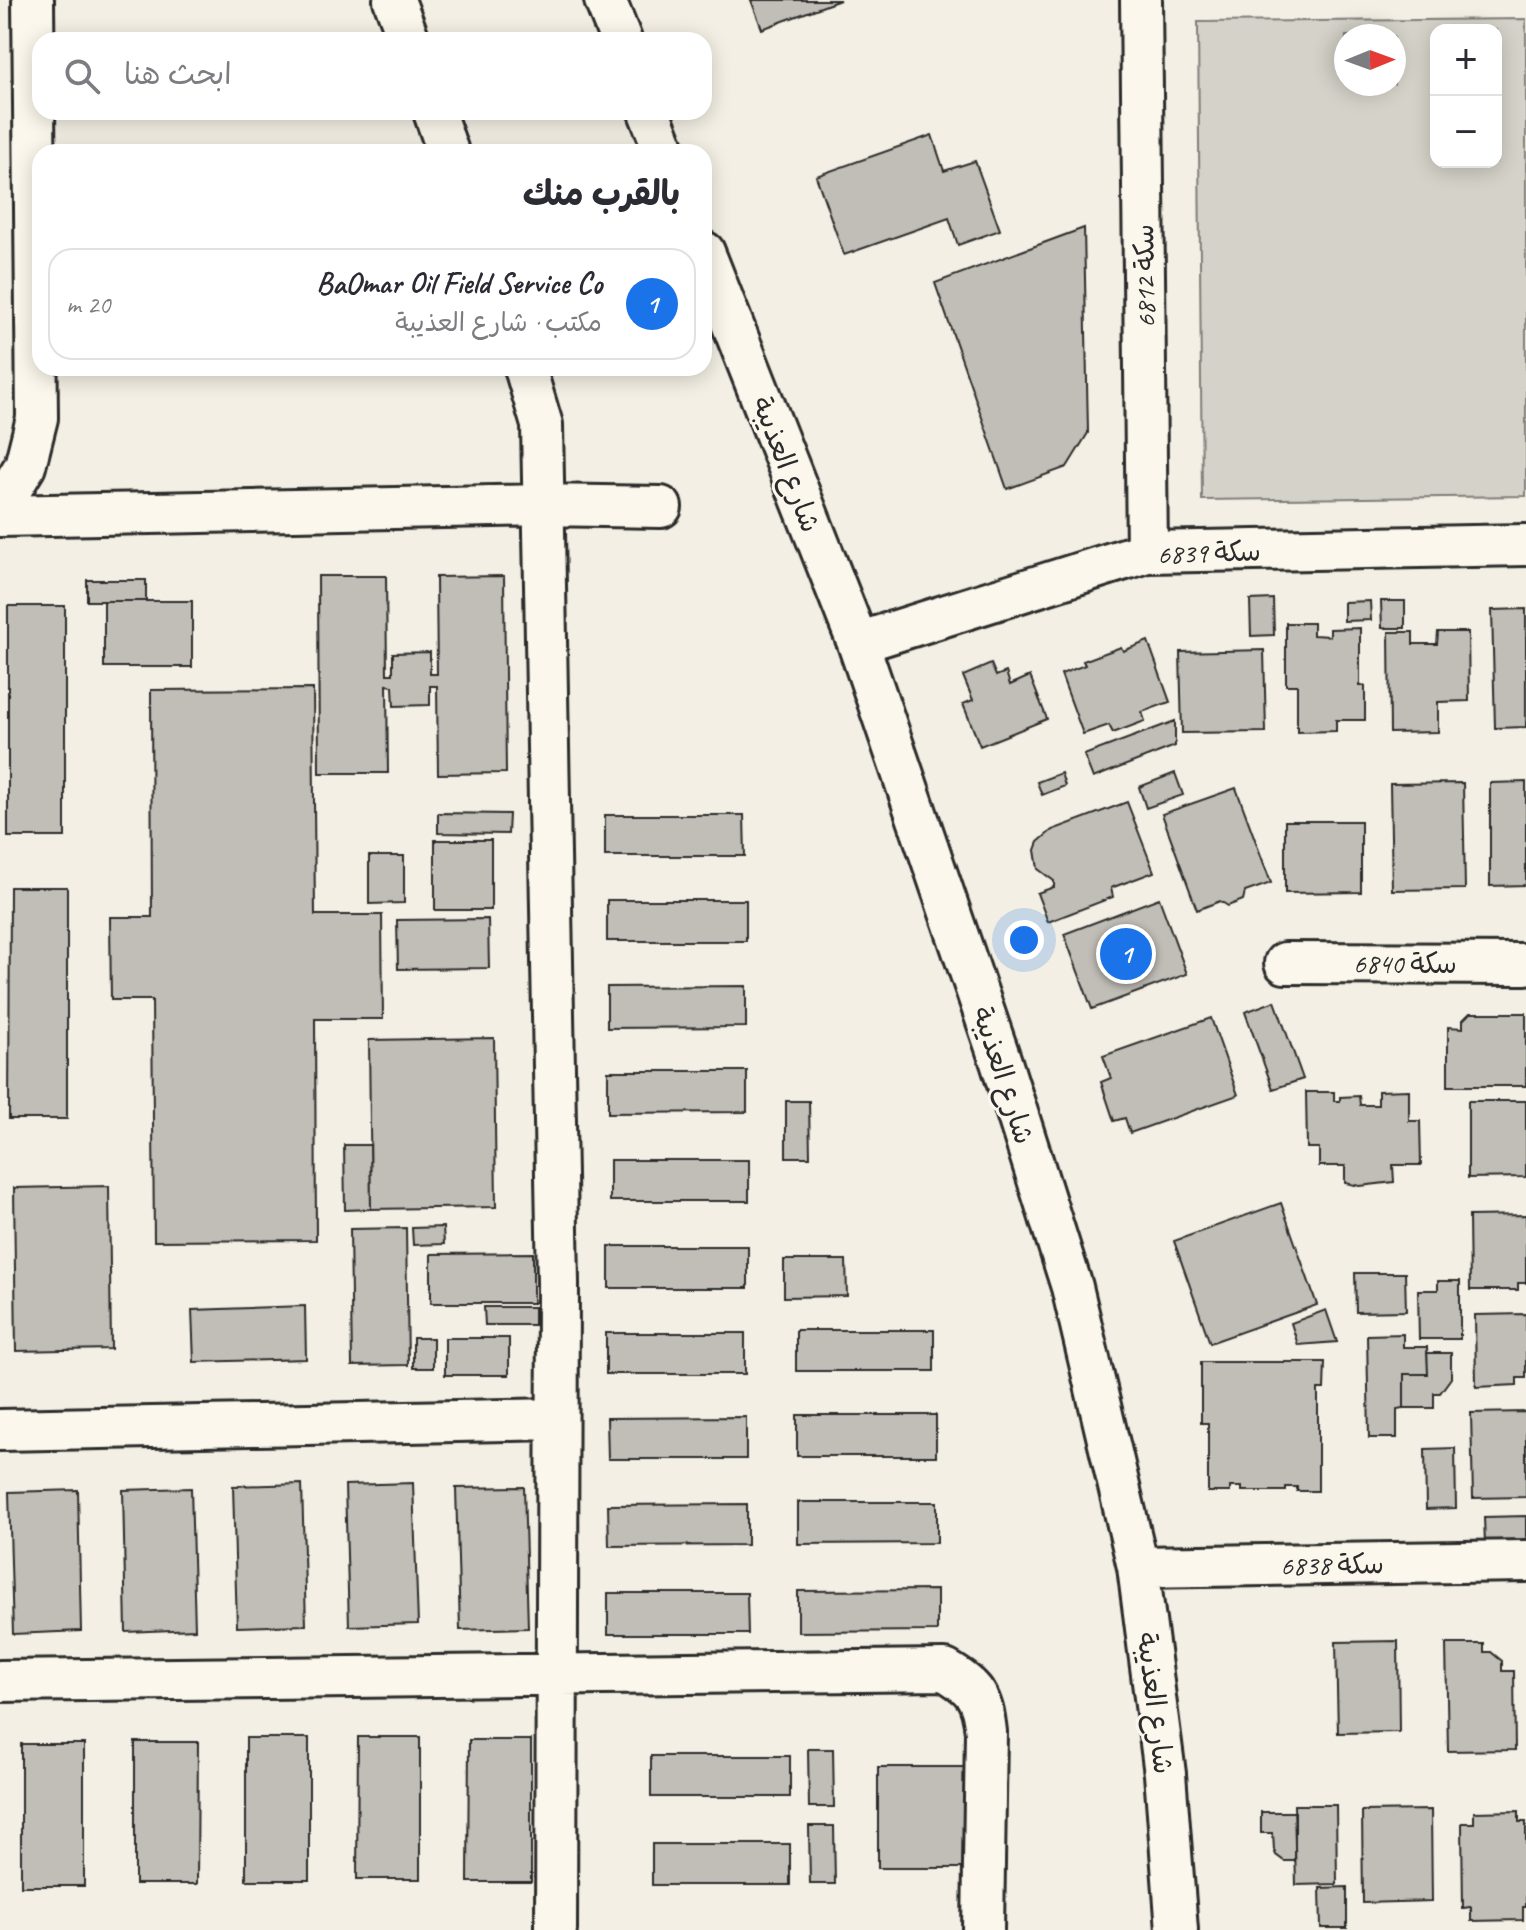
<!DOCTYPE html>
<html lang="ar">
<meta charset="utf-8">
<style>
body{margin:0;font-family:Caveat,"Playpen Sans Arabic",sans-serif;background:#f7f7f7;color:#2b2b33;direction:rtl}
.controls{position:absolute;right:24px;top:24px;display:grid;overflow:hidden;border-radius:16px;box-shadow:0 4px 20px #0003}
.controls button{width:72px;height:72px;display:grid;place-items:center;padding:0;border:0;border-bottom:2px solid #e1e1e2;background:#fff;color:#2b2b33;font:40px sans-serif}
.compass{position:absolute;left:1334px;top:24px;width:72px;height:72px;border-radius:50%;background:#fff;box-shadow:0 4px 20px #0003;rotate:89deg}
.you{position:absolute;left:1024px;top:940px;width:28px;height:28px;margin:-20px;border:6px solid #fff;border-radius:50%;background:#1a73e8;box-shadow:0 0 0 12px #1a73e833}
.badge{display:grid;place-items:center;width:52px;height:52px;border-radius:50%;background:#1a73e8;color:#fff;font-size:26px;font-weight:700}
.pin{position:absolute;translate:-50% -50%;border:4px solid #fff;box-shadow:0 2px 8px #0006}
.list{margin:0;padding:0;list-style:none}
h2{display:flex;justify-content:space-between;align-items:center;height:104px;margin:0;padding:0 32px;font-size:34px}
h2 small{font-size:26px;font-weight:400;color:#7c7c81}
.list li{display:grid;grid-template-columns:52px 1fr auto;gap:24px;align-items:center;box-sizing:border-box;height:112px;margin:0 16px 16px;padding:0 16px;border:2px solid #e1e1e2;border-radius:24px}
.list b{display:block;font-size:30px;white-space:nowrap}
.list p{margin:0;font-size:26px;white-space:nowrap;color:#7c7c81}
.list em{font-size:26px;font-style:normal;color:#7c7c81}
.icon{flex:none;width:44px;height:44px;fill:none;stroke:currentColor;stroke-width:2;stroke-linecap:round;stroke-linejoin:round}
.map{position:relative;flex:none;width:1526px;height:1930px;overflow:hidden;direction:ltr}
.search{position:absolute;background:#fff;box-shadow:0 4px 20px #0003;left:32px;top:32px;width:680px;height:88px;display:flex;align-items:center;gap:20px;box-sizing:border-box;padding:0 28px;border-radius:24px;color:#7c7c81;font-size:30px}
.panel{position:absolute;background:#fff;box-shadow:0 4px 20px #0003;left:32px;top:144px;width:680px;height:232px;border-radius:24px;direction:rtl}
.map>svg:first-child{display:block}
.green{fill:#d5d2c9;stroke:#807e7a;stroke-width:2;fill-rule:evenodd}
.building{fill:#c0beb6;stroke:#2b2b2b;stroke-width:2}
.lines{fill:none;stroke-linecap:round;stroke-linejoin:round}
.minor-casing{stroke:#2b2b2b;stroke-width:46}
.minor{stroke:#fbf7ec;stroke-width:40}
.labels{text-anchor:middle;stroke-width:6;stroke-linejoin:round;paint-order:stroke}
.street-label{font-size:28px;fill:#2b2b2b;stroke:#fbf7ec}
</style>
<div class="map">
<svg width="1526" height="1930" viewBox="0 0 1526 1930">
<rect width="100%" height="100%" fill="#f3efe4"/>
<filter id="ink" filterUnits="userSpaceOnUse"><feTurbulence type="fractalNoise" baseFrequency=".0125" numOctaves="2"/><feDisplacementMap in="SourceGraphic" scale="16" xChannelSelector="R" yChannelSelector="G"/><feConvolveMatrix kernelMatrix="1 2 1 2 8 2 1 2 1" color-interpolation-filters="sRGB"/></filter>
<g filter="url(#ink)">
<path class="green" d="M1526,19V496L1202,500L1198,22ZM1436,30H1496V162H1436ZM1346,36H1394V84H1346Z"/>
<path class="building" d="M751,0H840L762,29Z
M932,135L944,171L975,161L1000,230L958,245L949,218L844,255L816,176Z
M1084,228L1088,433L1067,467L1007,489L935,283Z
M318,576H386L387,674H393V653L430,652V674H437L436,577L504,576L506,773L438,774L437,686H430V705L394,706L393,686L387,685L388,773H319Z
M87,580H146V601H87Z
M1273,599L1274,635L1251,636L1250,600Z
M104,601H192V667H104Z
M1370,601L1371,620L1344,621V602Z
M1381,601H1405V628H1382Z
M8,606H65V837H8Z
M1526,609V727L1495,728L1492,610Z
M1286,623H1313V635L1330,636V629L1360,628V686H1365V720H1336V731L1297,732V685H1286Z
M1389,632H1413V644H1437L1438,632H1468L1469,701L1438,702V732L1390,733Z
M1148,641L1170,702L1142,712L1145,721L1113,733L1109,725L1083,734L1061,674L1085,665L1083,661L1121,647L1123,651Z
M1264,650L1266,732L1182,733L1180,652Z
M991,664L996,676L1006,672L1010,685L1030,676L1047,719L980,746L963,704L973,700L963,676Z
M313,689L315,915H382L383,1019H315L316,1240L154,1241L152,1000H111L110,917H152L151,690Z
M1175,721V746L1093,778L1084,755Z
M1061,773L1065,786L1042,795L1037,782Z
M1175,773L1183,795L1146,808L1139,787Z
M1526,782V885L1490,886V783Z
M1463,783L1465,889L1392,890L1390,784Z
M1236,788L1271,883L1245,892L1243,900L1228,906L1220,901L1197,910L1162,814Z
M1127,802L1154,872L1111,888L1113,897L1048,922L1037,893L1054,887V881L1038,869L1035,850L1038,842L1052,830Z
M438,813L509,814L508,834L438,833Z
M605,815H744L745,856H605Z
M1285,821H1361V892L1285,893Z
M435,840H491V910H435Z
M369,856H404V903L369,904Z
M10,887H67V1119H9Z
M1159,898L1187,974L1092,1009L1064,934Z
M607,900H746V941H607Z
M488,919L489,968L398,969L397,920Z
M746,986V1027L607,1028V987Z
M1275,1001L1303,1079L1273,1089L1245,1012Z
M1470,1013H1526V1086H1448V1027L1463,1028V1020Z
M1211,1018L1238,1095L1130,1133L1125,1118L1114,1121L1101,1082L1111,1078L1103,1056Z
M494,1038L496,1207L371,1209L369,1040Z
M608,1071H747V1112L608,1113Z
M1409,1090V1121H1420L1421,1165H1393L1394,1182L1360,1186L1345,1183V1166H1319V1148H1307L1306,1092H1334V1101H1340V1097L1359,1096L1360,1105H1378V1091Z
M786,1101H809L810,1157H786Z
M1468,1101H1526V1177L1468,1178Z
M344,1145H370L371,1209L345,1210Z
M610,1160H749V1201H610Z
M109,1186L111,1349L16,1351L14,1188Z
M1281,1203L1317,1305L1210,1343L1174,1241Z
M1526,1215V1283H1518V1290H1470L1469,1216Z
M443,1227L444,1244L413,1245L412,1228Z
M406,1228L408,1365L352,1366L350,1229Z
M609,1246H748V1288H609Z
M533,1253V1303H431V1254Z
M784,1260H846L847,1296L784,1297Z
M1355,1273H1405L1406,1311L1356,1312Z
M1438,1281H1460V1339H1419L1418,1290H1438Z
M305,1306L306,1359L194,1362L192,1310Z
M484,1307H534V1325H485Z
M1326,1310L1337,1342L1298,1345L1291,1323Z
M1526,1314V1378H1517V1385L1476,1387L1475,1315Z
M796,1330H934V1371H796Z
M606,1333H745V1374H606Z
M1403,1334V1347H1427L1428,1374H1404V1408L1397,1409V1438H1369L1367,1335Z
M413,1338H433V1368H413Z
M445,1338H509V1375H445Z
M1427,1353H1451V1378L1440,1393H1434V1408H1404V1374H1428Z
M1201,1362H1325L1324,1389H1318V1491H1297V1487H1286V1491H1242V1487H1230V1492H1208V1423H1201Z
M1526,1412V1497L1473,1498L1471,1413Z
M797,1415H936V1456H797Z
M746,1417V1459H608L607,1418Z
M1455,1448L1456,1508L1426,1509L1425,1449Z
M413,1483L418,1624L349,1626L345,1485Z
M302,1484L306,1625L237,1627L233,1486Z
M524,1487L528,1628L460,1630L456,1488Z
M191,1488L195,1629L126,1632L123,1490Z
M78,1490L81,1631L13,1634L9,1492Z
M798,1502H937V1543L798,1544Z
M747,1504V1545L609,1546L608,1505Z
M1526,1516V1544H1485L1484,1517Z
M937,1590V1631L798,1632V1591Z
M608,1593H747L748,1634H608Z
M1398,1641L1399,1732L1338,1733L1336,1642Z
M1446,1644H1484V1652H1491L1502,1661V1671H1514L1515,1750L1448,1751Z
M358,1737H420V1879H357Z
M246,1738H309V1880H246Z
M469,1740H531V1882H468Z
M135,1742H198L197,1884H135Z
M21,1744H84V1886H21Z
M808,1749H833L834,1807H809Z
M651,1756H790V1797H651Z
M878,1767H970V1868H878Z
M1294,1805H1336L1337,1884L1296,1885Z
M1431,1810L1432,1901L1363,1903L1362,1811Z
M1519,1811V1822H1526V1907H1523V1920L1471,1921V1907L1463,1908L1462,1823H1474V1812Z
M1261,1812H1295V1861H1284L1276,1855L1274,1850L1273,1833H1261Z
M809,1826H834L835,1884H810Z
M652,1844H790V1885H652Z
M1347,1887V1928H1321L1320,1888Z"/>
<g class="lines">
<g class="minor-casing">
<path id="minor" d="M394,0L409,40
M605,0L621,40
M1141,0L1147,552
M434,112L448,152
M649,112L665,152
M704,252L858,643L1001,1062L1072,1287L1138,1567L1165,1774L1177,1930
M525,368L542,425L558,1283L556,1930
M0,507L25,466L37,418L33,0
M0,516L544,505L661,507
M858,643L1147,552L1526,545
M1285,963L1526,964
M0,1430L557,1419
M1138,1567L1526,1561
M0,1681L945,1670C975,1688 982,1696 986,1732L983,1930"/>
</g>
<use href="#minor" class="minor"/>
</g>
</g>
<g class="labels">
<g class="street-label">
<text transform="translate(1144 276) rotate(-91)" y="10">سكة 6812</text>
<text transform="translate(787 464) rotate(69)" y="10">شارع العذيبة</text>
<text transform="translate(1209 552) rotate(-2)" y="10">سكة 6839</text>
<text x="1405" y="973">سكة 6840</text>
<text transform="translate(1004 1075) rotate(72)" y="10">شارع العذيبة</text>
<text transform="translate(1332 1564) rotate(-1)" y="10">سكة 6838</text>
<text transform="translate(1156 1703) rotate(83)" y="10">شارع العذيبة</text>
</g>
</g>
</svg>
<div class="controls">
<button>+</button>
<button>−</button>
</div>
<svg class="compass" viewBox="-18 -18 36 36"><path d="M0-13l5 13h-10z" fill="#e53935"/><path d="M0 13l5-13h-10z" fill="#7c7c81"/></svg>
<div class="you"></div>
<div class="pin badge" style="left:1126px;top:954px">1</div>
<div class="search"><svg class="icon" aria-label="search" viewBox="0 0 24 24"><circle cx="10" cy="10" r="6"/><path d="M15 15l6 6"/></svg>ابحث هنا</div>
<section class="panel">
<h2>بالقرب منك<small></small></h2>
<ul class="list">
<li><span class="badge">1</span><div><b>BaOmar Oil Field Service Co</b><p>مكتب · شارع العذيبة</p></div><em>20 m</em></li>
</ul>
</section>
</div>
